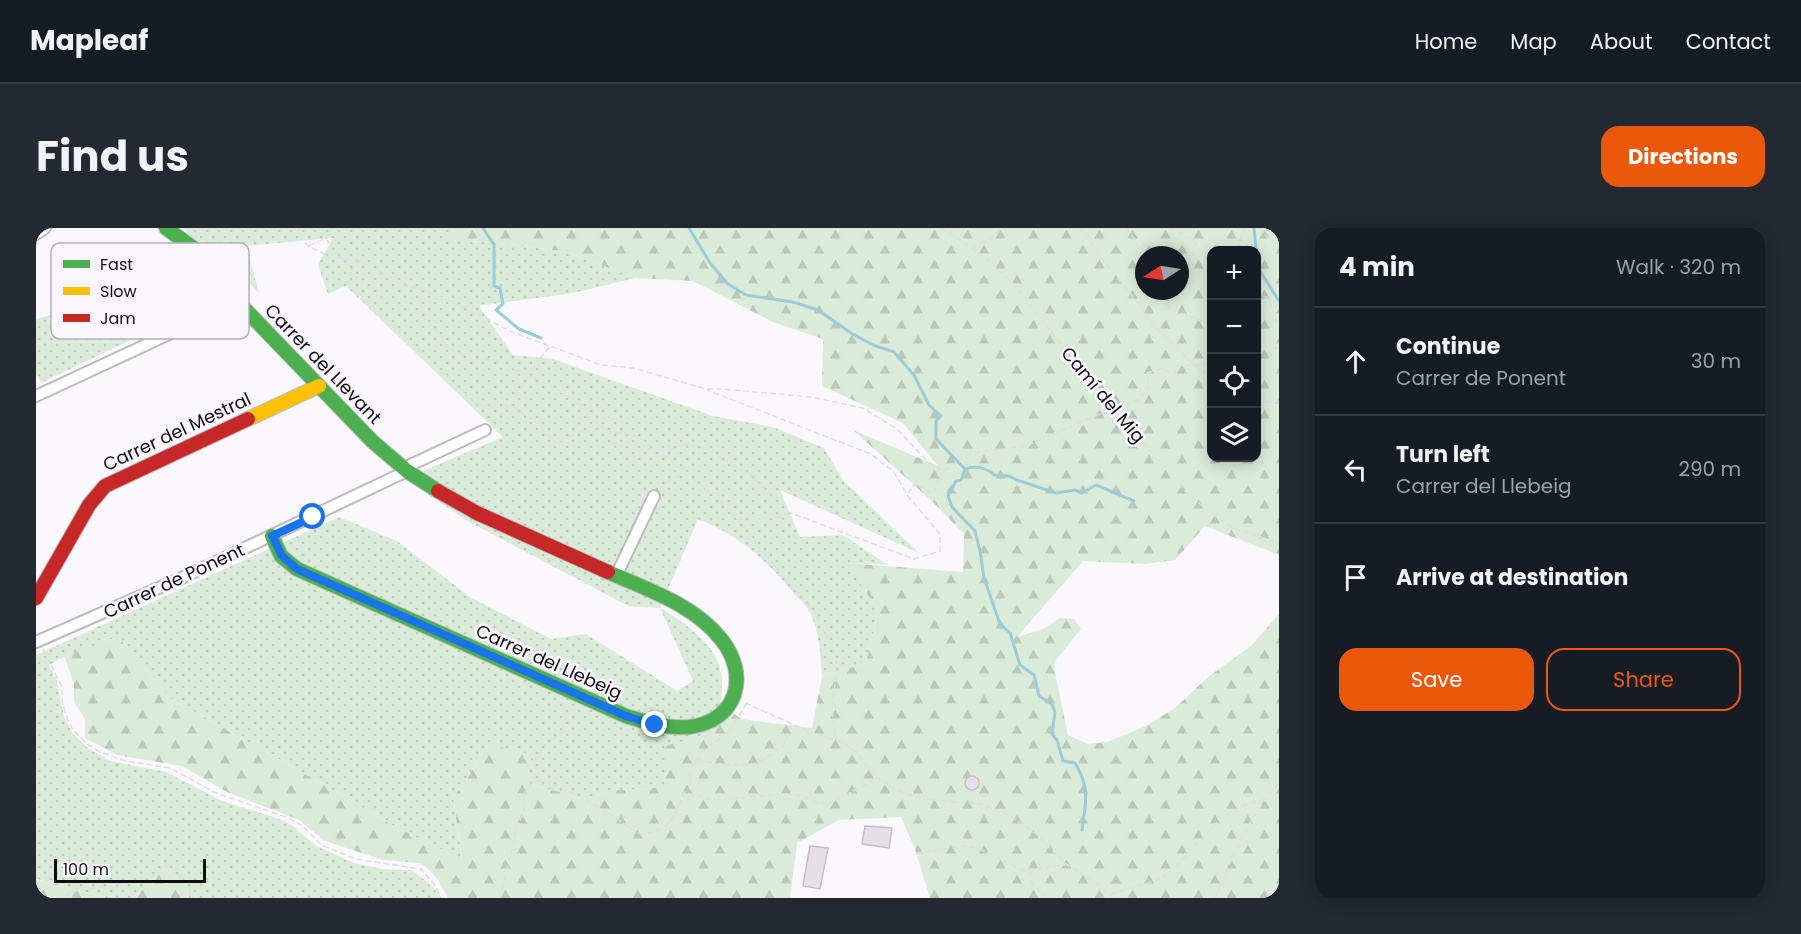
<!DOCTYPE html>
<meta charset="utf-8">
<style>
body{margin:0;font-family:Poppins,sans-serif;background:#242831;color:#f1f3f6}
.controls{position:absolute;right:18px;top:18px;display:grid;overflow:hidden;border-radius:12px;box-shadow:0 3px 15px #0003}
.controls button{width:54px;height:54px;display:grid;place-items:center;padding:0;border:0;border-bottom:2px solid #363941;background:#171b24;color:#f1f3f6;font:30px sans-serif}
.compass{position:absolute;left:1099px;top:18px;width:54px;height:54px;border-radius:50%;background:#171b24;box-shadow:0 3px 15px #0003;rotate:258deg}
.scale{position:absolute;left:18px;bottom:15px;width:152px;box-sizing:border-box;padding-left:6px;border:3px solid #100e12;border-top:0;font-size:16px;line-height:21px;white-space:nowrap;color:#100e12;-webkit-text-stroke:4px #fbf6fe;paint-order:stroke}
.stop{position:absolute;width:18px;height:18px;margin:-14px;border:4px solid #1a73e8;border-radius:50%;background:#fff}
.stop.end{background:#1a73e8;border-color:#fff;box-shadow:0 2px 6px #0008}
.list{margin:0;padding:0;list-style:none}
h2{display:flex;justify-content:space-between;align-items:center;height:78px;margin:0;padding:0 24px;font-size:26px}
h2 small{font-size:20px;font-weight:400;color:#9ea1a6}
.list li{display:grid;grid-template-columns:39px 1fr auto;gap:18px;align-items:center;box-sizing:border-box;height:108px;padding:0 24px;border-top:2px solid #363941}
.list b{display:block;font-size:22px;white-space:nowrap}
.list p{margin:0;font-size:20px;white-space:nowrap;color:#9ea1a6}
.list em{font-size:20px;font-style:normal;color:#9ea1a6}
.actions{display:flex;gap:12px;padding:18px 24px}
.actions a{flex:1;padding:14px 0;border:2px solid #ea580c;border-radius:18px;text-align:center;font-size:21px;color:#ea580c}
.actions .main{background:#ea580c;color:#fff}
.icon{flex:none;width:33px;height:33px;fill:none;stroke:currentColor;stroke-width:2;stroke-linecap:round;stroke-linejoin:round}
.map{position:relative;flex:none;width:1243px;height:670px;overflow:hidden;border-radius:18px}
header{display:flex;align-items:center;gap:36px;box-sizing:border-box;height:84px;padding:0 30px;background:#171b24;border-bottom:2px solid #363941}
header strong{font-size:28px}
nav{display:flex;gap:33px;margin-inline-start:auto;font-size:21px}
.intro{display:flex;align-items:center;justify-content:space-between;box-sizing:border-box;height:144px;padding:0 36px}
h1{margin:0;font-size:42px}
.button{padding:15px 27px;border-radius:18px;background:#ea580c;color:#fff;font-size:21px;font-weight:700}
main{display:flex;gap:36px;padding:0 36px}
aside{flex:1;background:#171b24;border-radius:18px;box-shadow:0 3px 15px #0003}
.map>svg:first-child{display:block}
.grass{fill:url(#grass-dots)}
.forest{fill:url(#forest-firs);fill-rule:evenodd}
.lines{fill:none;stroke-linecap:round;stroke-linejoin:round}
.stream{stroke:#9cccd8;stroke-width:3}
.building{fill:#e6dfea;stroke:#c3c1c4;stroke-width:1.5}
.street-casing{stroke:#bdbabe;stroke-width:14}
.fast-casing{stroke:#bdbabe;stroke-width:16}
.slow-casing{stroke:#bdbabe;stroke-width:16}
.jam-casing{stroke:#bdbabe;stroke-width:16}
.path{stroke:#dfdedf;stroke-width:1.5;stroke-dasharray:6 3;stroke-linecap:butt}
.street{stroke:#fefeff;stroke-width:10}
.fast{stroke:#4caf50;stroke-width:14}
.slow{stroke:#ffc107;stroke-width:14}
.jam{stroke:#c62828;stroke-width:14}
.route{stroke:#1a73e8;stroke-width:8}
.labels{text-anchor:middle;stroke-width:5;stroke-linejoin:round;paint-order:stroke}
.street-label{font-size:18px;fill:#100e12;stroke:#fbf6fe}
.key{fill:#fbf6fe;stroke:#b4b0b7;stroke-width:1.5}
.key-label{font-size:16px;fill:#100e12}
</style>
<header>
<strong>Mapleaf</strong>
<nav><a>Home</a><a>Map</a><a>About</a><a>Contact</a></nav>
</header>
<div class="intro"><h1>Find us</h1><a class="button">Directions</a></div>
<main>
<div class="map">
<svg width="1243" height="670" viewBox="0 0 1243 670">
<defs>
<pattern id="grass-dots" width="8" height="8" patternUnits="userSpaceOnUse" patternTransform="scale(1.5)"><rect width="8" height="8" fill="#dbebda"/><path d="M2 2h.1M6 6h.1" fill="none" stroke="#bbc8ba" stroke-width="1.8" stroke-linecap="round"/></pattern>
<pattern id="forest-firs" width="22" height="20" patternUnits="userSpaceOnUse" patternTransform="scale(1.5)"><rect width="22" height="20" fill="#dbebda"/><path d="M5 1l3.5 6h-7zM16 11l3.5 6h-7z" fill="#bbc8ba"/></pattern>
</defs>
<rect width="100%" height="100%" fill="#faf8fc"/>
<path class="grass" d="M147,0H416V12L473,16L531,24L599,50L537,65L443,78L477,127L517,131L677,188L737,199L788,220L807,252L883,325L744,262L764,309L807,307L852,337L811,335L842,382L830,435L786,448C784,427 784,403 774,385C771,378 764,372 759,367C733,334 701,306 662,291L624,380C645,392 672,411 682,434C691,455 683,484 678,504L630,518L629,559L582,562L549,571L491,555L451,516L428,556L417,569L426,632L356,597L301,564L134,470L82,409L29,428L13,437L20,450L28,489L37,506L52,520L74,533L130,544L186,573L243,591L257,598L280,618L318,635L346,641L375,642L390,653L404,667V670H153L151,658L128,641L97,670H76L10,655L0,650V427L303,289L361,313L434,369L515,411L550,406L641,463L657,453L624,380L592,378L435,295L382,260L389,242L467,209L310,58L292,66L282,37L297,10L210,18L223,65L214,56L202,61Z
M133,11L148,20L187,68L5,155L0,146V91L77,70L143,29Z"/>
<path class="forest" d="M416,0H1243V327L1169,298L1139,332L1109,336L1047,333L981,409L1007,401L1024,390L1038,391L1045,401L1020,432L1018,440L1032,507L1052,516L1071,514L1108,499L1139,480L1172,449L1215,418L1243,386V670H894L879,621L865,589L803,592L761,615L754,670H412L401,651L390,639L383,635L347,632L289,613L263,592L191,564L146,538L81,527L49,510V491L38,474V456L28,428L82,409L134,470L301,564L356,597L426,631L417,569L428,556L451,516L496,527L491,555L549,571L582,562L629,559V518L677,504L685,476L705,491L776,500L786,448L830,435L842,382L810,335L927,344L928,306L900,277L817,202L902,238L867,195L786,158L787,111L737,94L657,53L599,50L531,24L473,16L416,12ZM1176,22H1220V230H1176ZM1108,27H1144V63H1108Z
M128,641L151,658L153,670H97Z
M0,651L10,655L76,670H0Z"/>
<g class="lines">
<path class="stream" d="M447,0L458,17V58L464,60L467,76L460,82L483,101L505,110
M653,0L674,35L692,56L710,67L757,74L782,82L815,105L837,117L858,124L878,147L893,177L905,188L900,193V211L929,241L925,252L920,253L912,268L916,279L939,303L944,323L948,350L964,396L974,405L984,437L998,447L1003,468L1016,476L1019,485L1016,506L1021,512L1027,533L1039,535C1054,559 1050,576 1046,602
M1218,0L1222,40L1243,73
M930,241C938,237 952,240 958,247L973,248L981,252L1020,265L1039,262L1046,265L1060,257L1098,273"/>
</g>
<path class="building" d="M929 555a7 7 0 1 1 14 0a7 7 0 1 1-14 0Z
M829,598L856,600L853,620L826,616Z
M774,618L792,620L784,661L767,658Z"/>
<g class="lines">
<g class="street-casing">
<path id="street" d="M0,6L9,0
M0,168L202,74
M368,240L449,202
M580,348L618,268
M0,414L150,348L371,243"/>
</g>
<g class="fast-casing">
<path id="fast" d="M130,0L156,19L202,74L336,213L371,243L402,263
M236,308L245,328L261,341L590,488C610,494 631,501 653,499C702,493 714,447 685,411C657,376 612,362 572,344"/>
</g>
<g class="slow-casing">
<path id="slow" d="M212,191L283,158"/>
</g>
<g class="jam-casing">
<path id="jam" d="M402,263L441,285L572,344
M0,370L53,277L69,258L212,191"/>
</g>
<path class="path" d="M258,0L272,18L297,30H307L325,34L370,58L390,63L427,79L476,104L565,137L597,140L670,161H687L775,169L827,180L861,201L893,235L907,243L935,225L989,218L1066,185L1086,184L1095,174L1101,173L1113,160L1111,145L1125,141L1138,146L1142,138L1170,136L1176,128
M905,0L946,27L976,54L1053,152L1149,263L1173,284L1197,300L1243,315
M1044,0L1054,12L1058,21L1107,81L1116,96L1157,136L1176,150
M1090,0C1102,13 1106,26 1108,43
M1134,0L1156,11L1168,27L1176,45
M1224,0L1237,16H1243
M912,5L922,0
M290,10L296,21L309,32L319,47L338,66L382,86L399,101L410,117L416,123L438,131L460,132L470,136L521,161L541,176L552,189L565,199L576,204L600,208L632,230L696,283L726,323L780,386L797,420L801,438L796,481L800,512
M273,18L290,10L296,0
M936,19L950,13L967,0
M1201,22L1208,0
M316,43L312,55L441,177H475L500,195L520,215L546,203L568,201
M1118,63L1135,81L1174,96L1176,105
M1220,66L1233,70L1240,93H1243
M1176,108V117
M1220,118L1243,120
M1220,173L1243,174
M542,176L571,181C578,198 576,212 585,229L595,230L614,220
M456,195L475,177L496,139L514,119
M623,223L658,215L714,246L732,265L744,272L752,284L878,331L904,323V306L871,267L858,244L835,226L671,162
M624,261C632,252 639,247 651,248
M872,266L879,255L897,266L906,244
M704,292L742,290L752,285
M7,421L26,459V473L32,493L37,502L51,516L64,524L90,533L134,540L180,565L253,590L268,599L285,617L320,631L385,641L398,656L405,670
M709,475L777,505L808,515L821,525L838,548L865,564L887,571L944,576L972,586L999,605L1030,636L1060,655L1077,670
M662,531L680,536L713,537L722,535L747,518L756,496
M499,553C514,551 563,578 577,588C586,594 594,602 605,606C633,603 639,589 648,564L676,572L752,566L766,568L782,575H795L840,551
M657,566L653,547L656,538L667,523L693,504L710,476
M880,625L931,618L948,623L986,642L1029,637
M994,643C994,657 1001,662 1011,670
M1075,666L1115,654L1133,646L1185,590L1208,577L1230,571
M29,670L34,664L86,656L115,649L129,638L139,640L153,660L154,668L159,670
M464,670L479,609V600L488,585L489,564C498,554 502,546 498,533L510,516L524,507L530,490L537,478
M1179,670C1195,631 1214,587 1243,555"/>
<use href="#street" class="street"/>
<use href="#fast" class="fast"/>
<use href="#slow" class="slow"/>
<use href="#jam" class="jam"/>
</g>
<g class="lines">
<path class="route" d="M277,289L236,308L246,328L261,341L590,488L619,497"/>
</g>
<g class="labels">
<g class="street-label">
<text transform="translate(287 136) rotate(46)" y="6">Carrer del Llevant</text>
<text transform="translate(1067 167) rotate(50)" y="6">Camí del Mig</text>
<text transform="translate(141 204) rotate(-25)" y="6">Carrer del Mestral</text>
<text transform="translate(138 353) rotate(-25)" y="6">Carrer de Ponent</text>
<text transform="translate(513 434) rotate(24)" y="6">Carrer del Llebeig</text>
</g>
</g>
<rect x="15" y="15" width="198" height="96" rx="9" class="key"/>
<rect x="27" y="32" width="27" height="8" fill="#4caf50"/>
<rect x="27" y="59" width="27" height="8" fill="#ffc107"/>
<rect x="27" y="86" width="27" height="8" fill="#c62828"/>
<g class="key-label">
<text x="64" y="42">Fast</text>
<text x="64" y="69">Slow</text>
<text x="64" y="96">Jam</text>
</g>
</svg>
<div class="controls">
<button>+</button>
<button>−</button>
<button><svg class="icon" aria-label="locate" viewBox="0 0 24 24"><circle cx="12" cy="12" r="6"/><path d="M12 2v4M12 18v4M2 12h4M18 12h4"/></svg></button>
<button><svg class="icon" aria-label="layers" viewBox="0 0 24 24"><path d="M12 4l9 5-9 5-9-5zM3 14l9 5 9-5"/></svg></button>
</div>
<svg class="compass" viewBox="-18 -18 36 36"><path d="M0-13l5 13h-10z" fill="#e53935"/><path d="M0 13l5-13h-10z" fill="#9ea1a6"/></svg>
<div class="scale">100 m</div>
<div class="stop" style="left:277px;top:289px"></div>
<div class="stop end" style="left:619px;top:497px"></div>
</div>
<aside>
<h2>4 min<small>Walk · 320 m</small></h2>
<ul class="list">
<li><svg class="icon" aria-label="ahead" viewBox="0 0 24 24"><path d="M12 20V5M6 11l6-6 6 6"/></svg><div><b>Continue</b><p>Carrer de Ponent</p></div><em>30 m</em></li>
<li><svg class="icon" aria-label="left" viewBox="0 0 24 24"><path d="M17 20v-9H6M10 6l-5 5 5 5"/></svg><div><b>Turn left</b><p>Carrer del Llebeig</p></div><em>290 m</em></li>
<li><svg class="icon" aria-label="arrive" viewBox="0 0 24 24"><path d="M6 21V4h12l-3 4 3 4H6"/></svg><div><b>Arrive at destination</b></div></li>
</ul>
<div class="actions"><a class="main">Save</a><a>Share</a></div>
</aside>
</main>
